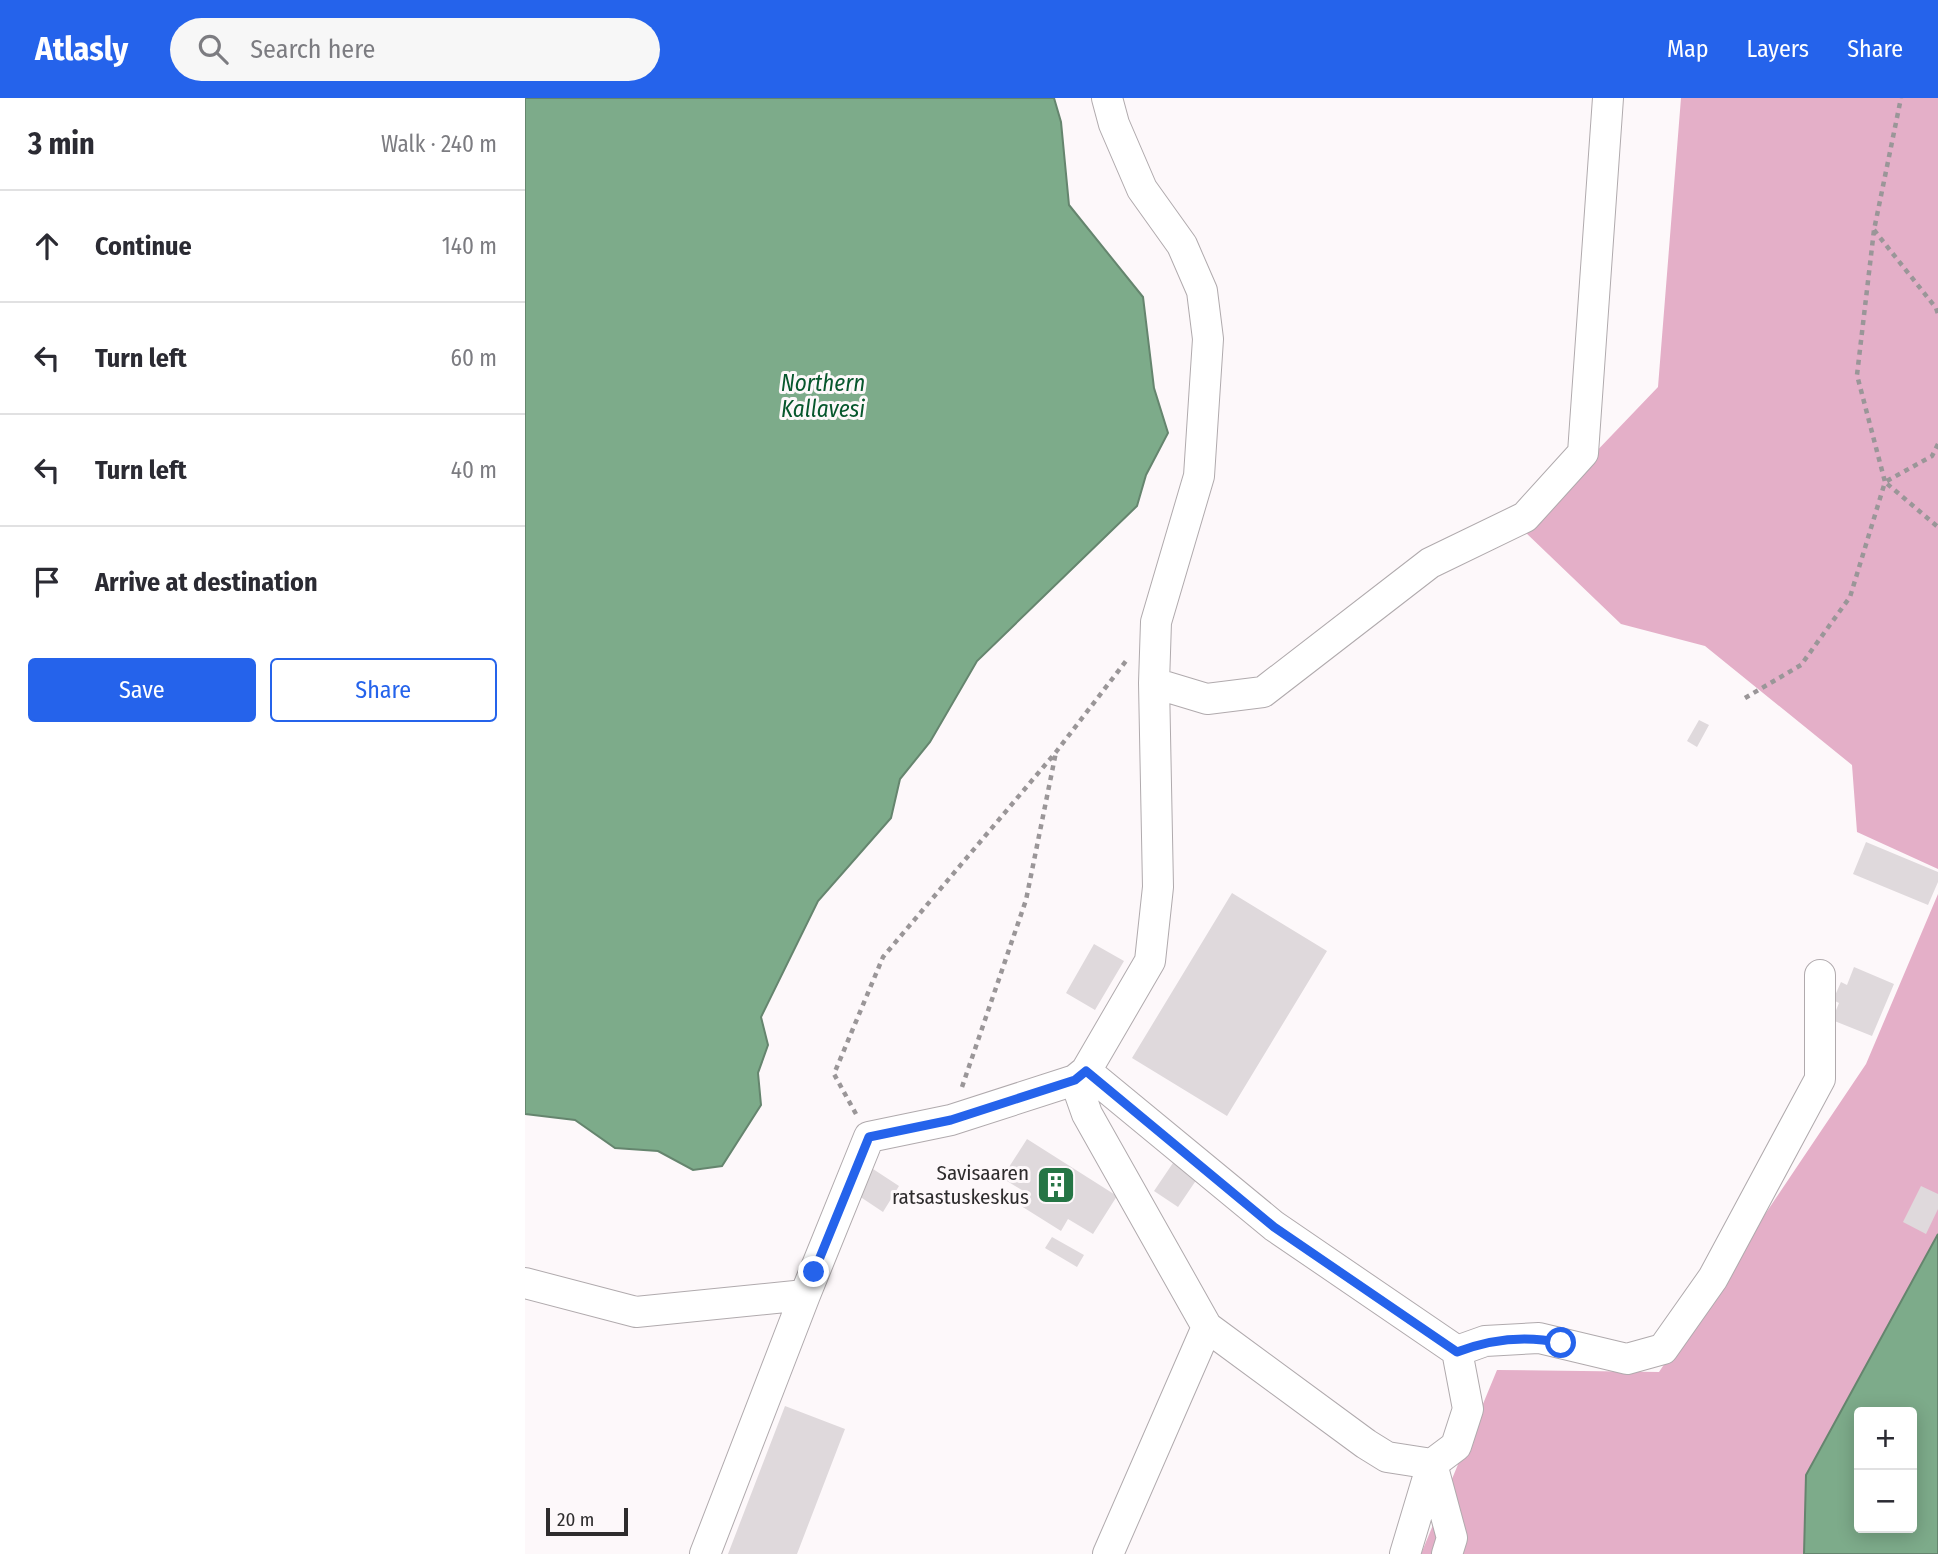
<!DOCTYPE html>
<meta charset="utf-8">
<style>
body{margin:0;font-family:"Fira Sans Condensed",sans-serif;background:#f7f7f7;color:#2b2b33}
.controls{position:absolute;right:21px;bottom:21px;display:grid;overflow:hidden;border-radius:7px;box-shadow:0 4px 18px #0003}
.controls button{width:63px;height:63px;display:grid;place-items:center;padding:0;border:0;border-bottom:2px solid #e1e1e2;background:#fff;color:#2b2b33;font:35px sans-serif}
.scale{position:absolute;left:21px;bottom:18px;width:82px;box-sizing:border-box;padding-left:7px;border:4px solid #2e2c2d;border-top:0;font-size:19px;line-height:24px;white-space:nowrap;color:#2e2c2d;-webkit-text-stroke:5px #fdf8fa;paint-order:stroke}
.stop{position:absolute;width:21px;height:21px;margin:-16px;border:5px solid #2563eb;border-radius:50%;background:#fff}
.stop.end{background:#2563eb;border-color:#fff;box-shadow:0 2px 7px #0008}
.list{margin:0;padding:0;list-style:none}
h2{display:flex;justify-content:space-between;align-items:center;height:91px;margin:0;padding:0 28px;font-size:30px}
h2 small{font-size:23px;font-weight:400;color:#7c7c81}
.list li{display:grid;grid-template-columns:46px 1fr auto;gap:21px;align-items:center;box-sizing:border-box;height:112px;padding:0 28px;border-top:2px solid #e1e1e2}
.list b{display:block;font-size:26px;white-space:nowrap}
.list em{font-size:23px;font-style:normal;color:#7c7c81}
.actions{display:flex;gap:14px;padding:21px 28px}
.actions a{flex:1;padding:16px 0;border:2px solid #2563eb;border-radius:7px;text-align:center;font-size:24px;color:#2563eb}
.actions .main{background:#2563eb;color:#fff}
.icon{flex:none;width:38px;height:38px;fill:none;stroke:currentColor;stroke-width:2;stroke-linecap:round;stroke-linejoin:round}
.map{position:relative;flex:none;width:1413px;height:1456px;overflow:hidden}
header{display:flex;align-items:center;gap:42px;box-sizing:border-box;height:98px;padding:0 35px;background:#2563eb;color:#fff}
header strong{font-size:33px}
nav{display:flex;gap:38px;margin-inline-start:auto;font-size:24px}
.search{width:490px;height:63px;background:#f7f7f7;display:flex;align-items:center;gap:18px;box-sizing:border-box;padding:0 24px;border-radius:38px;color:#7c7c81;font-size:26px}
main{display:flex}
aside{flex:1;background:#fff}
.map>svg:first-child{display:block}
.forest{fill:#e4afc8}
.water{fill:#7dab8a;stroke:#65856e;stroke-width:2;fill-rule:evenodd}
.building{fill:#dfd9dc}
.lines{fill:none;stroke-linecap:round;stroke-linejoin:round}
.minor-casing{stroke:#b0aaad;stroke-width:32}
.path{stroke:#9a9698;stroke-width:4.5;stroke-dasharray:5 5;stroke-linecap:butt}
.minor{stroke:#fff;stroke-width:30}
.route{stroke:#2563eb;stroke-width:9}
.labels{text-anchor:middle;stroke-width:6;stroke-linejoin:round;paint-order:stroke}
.poi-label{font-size:21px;fill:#2e2c2d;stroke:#fdf8fa;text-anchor:end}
.water-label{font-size:23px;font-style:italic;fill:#07572d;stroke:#fdf8fa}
</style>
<header>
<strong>Atlasly</strong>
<div class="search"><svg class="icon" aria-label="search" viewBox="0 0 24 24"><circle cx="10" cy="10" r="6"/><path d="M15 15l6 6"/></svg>Search here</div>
<nav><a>Map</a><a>Layers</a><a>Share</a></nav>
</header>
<main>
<aside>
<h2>3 min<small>Walk · 240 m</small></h2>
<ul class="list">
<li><svg class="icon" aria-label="ahead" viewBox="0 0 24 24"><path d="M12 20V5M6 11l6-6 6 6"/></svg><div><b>Continue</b></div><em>140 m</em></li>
<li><svg class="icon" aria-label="left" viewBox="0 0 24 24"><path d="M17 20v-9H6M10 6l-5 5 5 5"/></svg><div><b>Turn left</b></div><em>60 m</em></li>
<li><svg class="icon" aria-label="left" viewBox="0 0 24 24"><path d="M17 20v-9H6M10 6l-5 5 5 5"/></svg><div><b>Turn left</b></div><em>40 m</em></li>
<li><svg class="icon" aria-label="arrive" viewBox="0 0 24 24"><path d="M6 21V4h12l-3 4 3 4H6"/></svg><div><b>Arrive at destination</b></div></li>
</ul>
<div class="actions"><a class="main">Save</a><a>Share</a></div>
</aside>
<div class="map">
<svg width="1413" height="1456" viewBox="0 0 1413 1456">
<rect width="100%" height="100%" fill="#fdf8fa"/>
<path class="forest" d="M1156,0H1413V771L1332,734L1327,667L1180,548L1096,526L997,431L1133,289Z
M1413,796V1136L1281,1377L1279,1456H896L972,1272L1134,1274L1341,966Z"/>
<path class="water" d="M0,0H529L536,24L544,107L618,199L629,290L643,335L621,377L612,408L452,563L405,644L375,681L366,720L293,803L236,919L243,947L233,975L236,1007L197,1068L168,1072L133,1053L90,1050L50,1022L0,1016Z
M1413,1136V1456H1279L1281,1377ZM1334,1314H1387V1430H1334Z"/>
<path class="building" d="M1174,622L1184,627L1172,649L1162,643Z
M1341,744L1413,774V784L1403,807L1328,776Z
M707,795L802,853L702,1018L607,960Z
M569,846L599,863L570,912L541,895Z
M1329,869L1369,886L1347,938L1307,922L1314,905L1308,902L1316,884L1322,887Z
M502,1041L592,1098L568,1136L543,1121L536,1133L493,1106L500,1094L477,1080Z
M650,1062L674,1078L653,1109L629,1093Z
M348,1071L374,1088L358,1114L331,1096Z
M1396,1088L1413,1096V1111L1401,1136L1378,1124Z
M527,1139L559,1157L552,1169L520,1150Z
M260,1308L320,1331L272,1456H203Z"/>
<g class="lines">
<g class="minor-casing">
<path id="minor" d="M629,585L682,601L738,594L905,465L1000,419L1058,355L1083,0
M561,973L749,1128L932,1253L960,1243L1014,1240L1102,1261L1138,1251L1188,1180L1295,981V877
M550,982L562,1016L682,1229L841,1346L862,1359L907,1366
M0,1185L111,1214L280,1197L344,1039L426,1022L550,982L561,973L625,863L633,789L629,585L631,524L674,378L683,241L677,193L657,147L617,91L589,26L582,0
M907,1366L927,1440L922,1456
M180,1456L280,1197
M583,1456L682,1229
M880,1456L907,1366L931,1348L943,1311L932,1253"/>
</g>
<path class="path" d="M1349,132L1411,210L1413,216
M1413,346L1407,358L1360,384L1413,429
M1220,600L1276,567L1325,499L1360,384L1332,277L1349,132L1376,0
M437,989L501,802L531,654
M331,1016L309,976L358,859L531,654L601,563"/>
<use href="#minor" class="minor"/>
</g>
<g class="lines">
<path class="route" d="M289,1174L344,1039L426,1022L550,982L561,973L749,1129L932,1254C966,1241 1000,1237 1036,1245"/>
</g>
<defs>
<g id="building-square" transform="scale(2.0125)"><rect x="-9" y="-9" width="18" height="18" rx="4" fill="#257545" stroke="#fdf8fa"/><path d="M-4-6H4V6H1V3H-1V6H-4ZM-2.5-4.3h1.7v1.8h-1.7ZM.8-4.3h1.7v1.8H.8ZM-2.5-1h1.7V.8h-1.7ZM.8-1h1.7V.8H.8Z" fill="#fff"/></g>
</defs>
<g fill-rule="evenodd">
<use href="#building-square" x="531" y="1087"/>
</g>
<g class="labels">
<g class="poi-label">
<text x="504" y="1082">Savisaaren<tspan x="504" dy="24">ratsastuskeskus</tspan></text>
</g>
<g class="water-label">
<text x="298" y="293">Northern<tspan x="298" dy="26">Kallavesi</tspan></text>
</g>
</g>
</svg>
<div class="controls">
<button>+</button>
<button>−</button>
</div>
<div class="scale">20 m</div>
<div class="stop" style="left:1036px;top:1245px"></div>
<div class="stop end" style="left:289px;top:1174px"></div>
</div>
</main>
